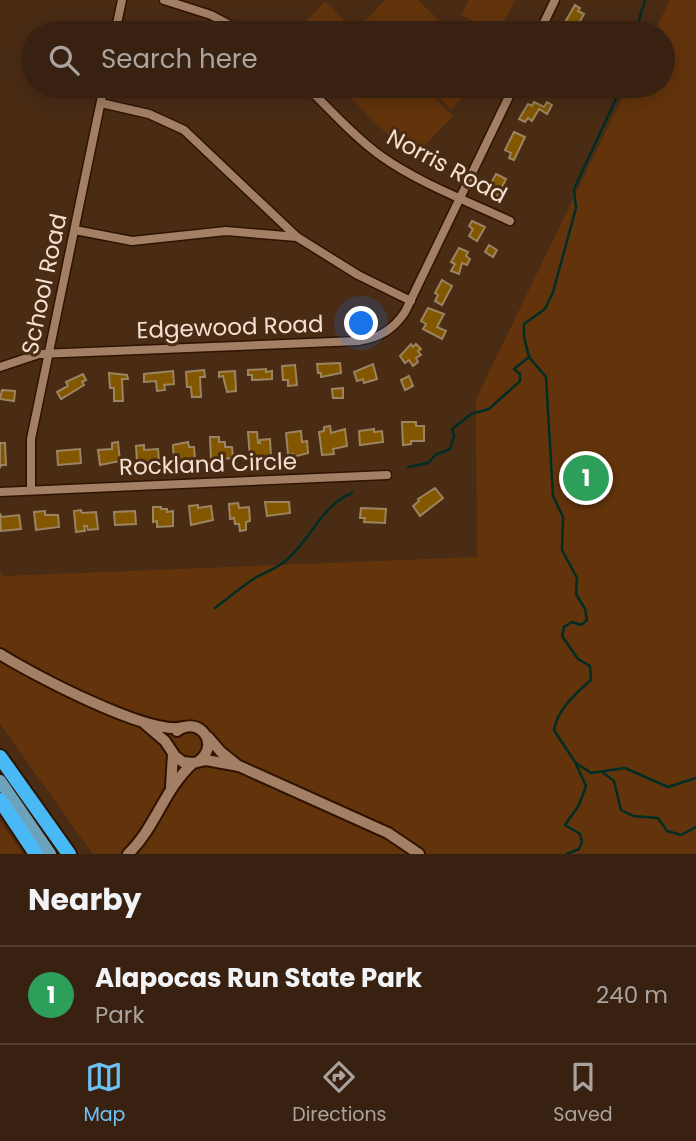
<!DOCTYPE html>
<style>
body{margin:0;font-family:Poppins,sans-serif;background:#432e1e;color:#f1f3f6}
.you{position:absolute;left:362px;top:324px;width:24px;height:24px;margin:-18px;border:5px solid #fff;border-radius:50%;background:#1a73e8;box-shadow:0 0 0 10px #1a73e833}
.badge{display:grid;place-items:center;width:46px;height:46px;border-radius:50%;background:#6ec2f3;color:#fff;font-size:23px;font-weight:700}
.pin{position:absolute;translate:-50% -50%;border:4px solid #fff;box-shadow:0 2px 7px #0006}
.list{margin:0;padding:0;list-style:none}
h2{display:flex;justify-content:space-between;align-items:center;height:91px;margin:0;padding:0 28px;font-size:30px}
h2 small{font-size:23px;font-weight:400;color:#aba39f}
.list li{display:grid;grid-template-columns:46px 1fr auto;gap:21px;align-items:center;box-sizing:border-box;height:98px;padding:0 28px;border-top:2px solid #523e30}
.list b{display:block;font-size:26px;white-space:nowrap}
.list p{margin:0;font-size:23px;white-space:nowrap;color:#aba39f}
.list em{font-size:23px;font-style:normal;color:#aba39f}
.icon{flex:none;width:38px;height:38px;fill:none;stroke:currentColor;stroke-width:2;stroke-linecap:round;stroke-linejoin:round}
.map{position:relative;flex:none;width:696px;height:854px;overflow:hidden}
.search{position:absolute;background:#382110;box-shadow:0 4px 18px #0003;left:21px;right:21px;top:21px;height:77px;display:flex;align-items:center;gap:18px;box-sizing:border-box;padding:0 24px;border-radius:38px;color:#aba39f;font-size:26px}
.sheet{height:189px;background:#382110}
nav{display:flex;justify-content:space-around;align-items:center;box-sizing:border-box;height:98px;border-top:2px solid #523e30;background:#382110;font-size:19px;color:#aba39f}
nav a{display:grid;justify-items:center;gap:4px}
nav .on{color:#6ec2f3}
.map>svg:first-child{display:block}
.green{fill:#63340c}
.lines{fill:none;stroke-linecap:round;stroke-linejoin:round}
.stream{stroke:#002d24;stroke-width:2.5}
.building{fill:#825700;stroke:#9c8461;stroke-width:2}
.street-casing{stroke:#2f1300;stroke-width:11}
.secondary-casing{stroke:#2f1300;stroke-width:14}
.primary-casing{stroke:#2f1300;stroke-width:16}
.highway-casing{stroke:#2f1300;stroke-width:18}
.street{stroke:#a37f66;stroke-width:8}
.secondary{stroke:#a37f66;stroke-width:10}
.primary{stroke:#6ca2bc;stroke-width:12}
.highway{stroke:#48b9f5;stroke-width:14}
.labels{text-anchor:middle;stroke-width:6;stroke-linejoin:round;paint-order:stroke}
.street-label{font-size:23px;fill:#f5e1d3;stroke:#4a2c15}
</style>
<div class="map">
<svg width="696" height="854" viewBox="0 0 696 854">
<rect width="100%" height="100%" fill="#4a2c15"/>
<path class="green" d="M385,0H418L452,33H374L363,23Z
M469,0H513L515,1L498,33H495L461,15Z
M670,0H696V854H93L0,724V572L4,576L477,557L476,399L628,86H663V33H654Z
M325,2L357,33H294Z
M338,86H422L453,116L412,158Z
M427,86H474L451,109Z
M0,821L23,854H0Z"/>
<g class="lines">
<path class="stream" d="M635,33L645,0
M408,467L428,463L435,455L450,449L454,436L452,429L471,414L489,409L520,381V374L514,369L529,357
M215,608C228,598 241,587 255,578C264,573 275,569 284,562C310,542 320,506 352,493
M576,763L591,773L625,768L668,787L696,778
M602,772L614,781L621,810L633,816L658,818L667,831L681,835L696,827
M567,854L579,849L582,842L580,834L565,825L579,805L586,786L575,762L554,730C557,710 576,693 591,680L590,666L578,659L562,636L564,627L572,622L581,625L587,620L585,609L576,594L577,578L562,550L563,517L553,496L546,377L529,357L524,337V324L545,309L553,292L576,208L574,189L622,86"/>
</g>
<path class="building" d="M575,5L580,8L578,11L584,14L578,25H576L571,33H569L566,32L569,27L564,24Z
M534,102L544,107L547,102L552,105L547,114L539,109L532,121L528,118L525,122L519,119L528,104L532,106Z
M514,132L525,137L514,160L509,158L511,153L505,150Z
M496,174L506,179L497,197L486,192Z
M472,221L485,227L477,241L469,236L473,229L469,226Z
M489,245L497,250L493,257L485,252Z
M459,248L468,252L466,256L470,259L467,265L462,263L459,274L451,271L455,264L451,262Z
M442,280L452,286L442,305L435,301L438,295L435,293Z
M428,308L444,314L437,327L446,331L442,339L423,329L426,324L421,321Z
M411,344L413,347L416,344L421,349L418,351L421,355L416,358L418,362L413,366L409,360L405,363L400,356Z
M340,363L341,373L321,377V373H318L317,364Z
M373,364L377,379L364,383L363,379L357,381L354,372Z
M295,365L297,385L288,386V380H283L282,366Z
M266,369V372L272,371V379L252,380V375H248V370Z
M204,370L205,377H200L201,397H192L191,387H187L186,372Z
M173,371L174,384L164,385L165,390L157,391L156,381L144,382V374Z
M235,371L236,391L227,392L223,376L219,377V372Z
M109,373L127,375L128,379H122L123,401H114V388H110Z
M83,374L86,380L82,382L84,385L61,399L57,392L68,386L66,382Z
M409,376L413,386L405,390L401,380Z
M343,388V398H333L332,389Z
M2,390L15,391L14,401L0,399Z
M402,422H416V426H424V441H411V444L403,445Z
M330,426L331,433L345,429L347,446L333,449L334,454L322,455L319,432L324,431V427Z
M374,429V432L382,431L383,442L360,445L359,431Z
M301,431L302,442L307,441L308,453L293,457V454H288L286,433Z
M248,432H257L258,443H260V440L270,439L271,457L250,458Z
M210,437H219V442H225V447H232L233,458L211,460Z
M118,442L120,461L100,465L98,450L112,449V443Z
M188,442L189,447H194L195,459L174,461L173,445Z
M0,443H5L6,465H1L0,468Z
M144,445V450L158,449L159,461L137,463L136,446Z
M80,449L81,463L58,465L57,451Z
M435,488L443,498L420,516L413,506L419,501L418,499Z
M265,502H289L290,513L267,516Z
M238,503L239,508L249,507L250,521L246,522V530L240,531L239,524H235L234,518L230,519L229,504Z
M198,505V508L211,506L213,520L191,525L189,506Z
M153,507H161V509H167V512L173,511V526L157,527V521L153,522Z
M361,508L386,509L385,523L364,522L365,518H360Z
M81,510L82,513L96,512L98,529L88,530L87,526H84L85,531L76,532L74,511Z
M45,511V515H58L59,527L36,530L34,512Z
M135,511L136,524L115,525L114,512Z
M0,514L2,517L19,515L21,529L1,531Z"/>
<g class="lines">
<g class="street-casing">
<path id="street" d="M164,0L211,15L245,33
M115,33L122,0
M539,33L555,0
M306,86C330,109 353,136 381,156C419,183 467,201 510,221
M101,103L149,114L184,130L297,237L358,275L411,301
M75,230L132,241L226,231L297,237
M0,367L39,354L358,341C379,338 393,330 405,312L514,86
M31,490V439L104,86
M0,492L387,475"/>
</g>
<g class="secondary-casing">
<path id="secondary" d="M0,654C30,673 151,737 183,727
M144,723L165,741L175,756L183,762L193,763L206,760L239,766L388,833L419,854
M177,731C199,715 221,744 199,761
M208,737L221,752L237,765
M171,787L173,754
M128,854C156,827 164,789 193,763"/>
</g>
<g class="primary-casing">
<path id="primary" d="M0,781L50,854"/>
</g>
<g class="highway-casing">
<path id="highway" d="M0,757L69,854
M0,800L36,854"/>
</g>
<use href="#street" class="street"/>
<use href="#secondary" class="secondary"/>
<use href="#primary" class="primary"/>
<use href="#highway" class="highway"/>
</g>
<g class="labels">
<g class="street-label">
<text transform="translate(447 166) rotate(28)" y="8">Norris Road</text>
<text transform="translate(44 284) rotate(-78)" y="8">School Road</text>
<text transform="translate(230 327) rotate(-2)" y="8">Edgewood Road</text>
<text transform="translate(208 464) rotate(-2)" y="8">Rockland Circle</text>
</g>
</g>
</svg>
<div class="you"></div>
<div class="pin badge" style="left:586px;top:478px;background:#2e9e5b">1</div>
<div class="search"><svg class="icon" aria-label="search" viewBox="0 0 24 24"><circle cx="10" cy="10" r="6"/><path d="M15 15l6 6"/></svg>Search here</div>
</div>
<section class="sheet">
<h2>Nearby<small></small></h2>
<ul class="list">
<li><span class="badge" style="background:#2e9e5b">1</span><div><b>Alapocas Run State Park</b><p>Park</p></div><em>240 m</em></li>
</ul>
</section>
<nav>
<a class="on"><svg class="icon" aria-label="map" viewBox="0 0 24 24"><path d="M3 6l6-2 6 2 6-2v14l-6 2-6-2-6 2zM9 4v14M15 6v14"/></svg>Map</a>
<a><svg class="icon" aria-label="directions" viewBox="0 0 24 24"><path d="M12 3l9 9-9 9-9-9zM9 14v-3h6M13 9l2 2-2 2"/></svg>Directions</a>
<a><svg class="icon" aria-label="saved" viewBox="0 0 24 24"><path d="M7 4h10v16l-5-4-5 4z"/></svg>Saved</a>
</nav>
